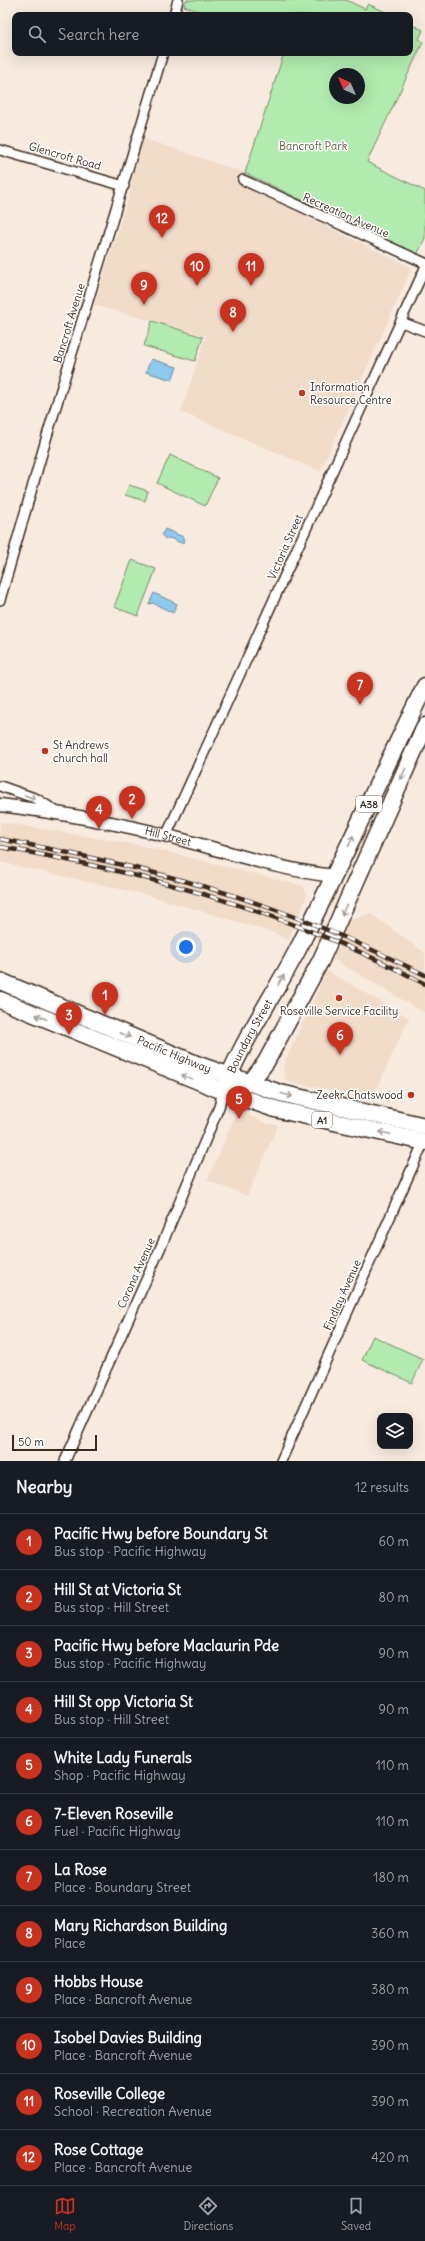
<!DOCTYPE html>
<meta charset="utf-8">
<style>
body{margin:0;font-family:Delius,sans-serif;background:#242831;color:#f1f3f6}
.controls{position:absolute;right:12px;bottom:12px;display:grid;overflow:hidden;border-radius:8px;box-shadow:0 4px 16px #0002}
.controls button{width:36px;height:36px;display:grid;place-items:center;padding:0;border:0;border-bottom:1px solid #363941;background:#171b24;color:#f1f3f6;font:20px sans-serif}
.compass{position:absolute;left:329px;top:68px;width:36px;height:36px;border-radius:50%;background:#171b24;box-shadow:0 4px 16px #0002;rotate:315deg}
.scale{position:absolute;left:12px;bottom:10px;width:85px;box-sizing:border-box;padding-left:4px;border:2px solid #3b2a1e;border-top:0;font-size:11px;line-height:14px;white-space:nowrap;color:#3b2a1e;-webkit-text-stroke:3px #fff;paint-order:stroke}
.you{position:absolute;left:186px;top:947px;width:14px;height:14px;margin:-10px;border:3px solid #fff;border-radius:50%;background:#1a73e8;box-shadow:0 0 0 6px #1a73e833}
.badge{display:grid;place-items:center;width:26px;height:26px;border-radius:50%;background:#c8321e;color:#fff;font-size:13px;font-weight:700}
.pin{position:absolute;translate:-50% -33px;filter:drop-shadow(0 1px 2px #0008)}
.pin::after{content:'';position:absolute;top:21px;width:14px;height:12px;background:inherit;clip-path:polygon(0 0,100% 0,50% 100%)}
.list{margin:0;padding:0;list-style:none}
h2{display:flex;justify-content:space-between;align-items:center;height:52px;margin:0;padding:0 16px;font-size:17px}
h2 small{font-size:13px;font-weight:400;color:#9ea1a6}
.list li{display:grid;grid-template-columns:26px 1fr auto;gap:12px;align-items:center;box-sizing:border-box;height:56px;padding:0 16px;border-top:1px solid #363941}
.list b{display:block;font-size:15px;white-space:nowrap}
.list p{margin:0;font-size:13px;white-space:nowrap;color:#9ea1a6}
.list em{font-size:13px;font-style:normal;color:#9ea1a6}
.icon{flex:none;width:22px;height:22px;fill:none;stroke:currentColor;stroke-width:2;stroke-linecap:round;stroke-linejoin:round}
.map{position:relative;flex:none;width:425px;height:1461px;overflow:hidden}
.search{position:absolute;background:#171b24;box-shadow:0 4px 16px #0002;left:12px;right:12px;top:12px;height:44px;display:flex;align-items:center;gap:10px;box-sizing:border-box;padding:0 14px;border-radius:8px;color:#9ea1a6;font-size:15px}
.sheet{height:724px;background:#171b24}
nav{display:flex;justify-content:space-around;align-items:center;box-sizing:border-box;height:56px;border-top:1px solid #363941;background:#171b24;font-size:11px;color:#9ea1a6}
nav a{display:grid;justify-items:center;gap:2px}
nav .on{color:#c8321e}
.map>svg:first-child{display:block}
.built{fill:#f1dbc9}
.green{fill:#b1ebaf;stroke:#768a66;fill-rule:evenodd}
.water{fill:#8dcaee;stroke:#6c8a9b}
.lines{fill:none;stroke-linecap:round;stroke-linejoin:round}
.street-casing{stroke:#3b2a1e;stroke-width:12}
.secondary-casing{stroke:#3b2a1e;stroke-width:15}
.highway-casing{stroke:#3b2a1e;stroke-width:19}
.street{stroke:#fff;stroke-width:9}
.secondary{stroke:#fff;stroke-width:12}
.highway{stroke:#fff;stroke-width:16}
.rail-casing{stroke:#3b2a1e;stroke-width:4.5}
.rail{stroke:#fff;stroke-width:3;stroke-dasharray:9;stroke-linecap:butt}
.oneway{stroke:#a79f9a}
.poi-dot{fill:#c8321e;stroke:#fff;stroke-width:1.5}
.labels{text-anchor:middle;stroke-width:3;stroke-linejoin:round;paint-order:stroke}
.shield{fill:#fff;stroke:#766a62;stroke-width:1}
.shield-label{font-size:10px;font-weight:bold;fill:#3b2a1e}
.park-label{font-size:11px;fill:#585a42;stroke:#fff}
.street-label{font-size:11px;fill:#3b2a1e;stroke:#fff}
.poi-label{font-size:11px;fill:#3b2a1e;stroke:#fff;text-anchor:start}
</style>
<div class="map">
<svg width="425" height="1461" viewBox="0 0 425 1461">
<rect width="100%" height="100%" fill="#f7eadf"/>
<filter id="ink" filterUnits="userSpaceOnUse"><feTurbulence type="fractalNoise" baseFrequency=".025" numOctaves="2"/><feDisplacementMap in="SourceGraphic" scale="8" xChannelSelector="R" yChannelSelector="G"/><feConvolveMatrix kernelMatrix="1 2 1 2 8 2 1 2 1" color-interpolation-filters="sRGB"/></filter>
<g filter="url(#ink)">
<path class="built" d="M142,138L245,173L240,184L412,268L320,471L181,412L206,336L94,305L130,193Z
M0,822L139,845L303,886L307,895L288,940L272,932L147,895L0,862Z
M370,913L425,953V1013L333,959L349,921Z
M327,971L409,1018L372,1098L291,1082L285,1079L283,1066Z
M238,1110L267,1124L278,1125L247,1196L207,1180Z"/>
<path class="green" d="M186,0H346L365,9L368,4L392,15H209L184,6Z
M410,24L423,30L419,39L423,42L367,162L425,191V238L417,255L245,173L284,53H410ZM335,74H359V98H335Z
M152,321L203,337L195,361L144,346Z
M170,455L218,478L205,506L157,483Z
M129,485L148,491L145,501L125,495Z
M132,560L156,569L138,616L114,607Z
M373,1336L423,1359L412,1383L362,1360Z"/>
<path class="water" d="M151,359L177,367L172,380L146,372Z
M165,529L183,537V540L185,539L184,542L181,543L170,538L165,539L162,535Z
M154,593L177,604L173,613L153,603L149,604Z"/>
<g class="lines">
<g class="street-casing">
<path id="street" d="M174,15L178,0
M0,150L124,186
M243,180L425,263
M401,322L425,331
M0,600L47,436L163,53
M0,786L37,799L57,812
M166,836L425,268
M65,1461L163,1242L219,1107L223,1091
M281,1461L425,1139"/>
</g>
<g class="secondary-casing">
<g id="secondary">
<path id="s1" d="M0,805C56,812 113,822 168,836C223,850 278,870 334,876"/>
</g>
</g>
<g class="highway-casing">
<g id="highway">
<path id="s2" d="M0,981L199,1065L280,1093L425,1126"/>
<path d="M0,1000L223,1091L275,1109L425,1142"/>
<path d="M241,1085L250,1083L266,1062L321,960L425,726"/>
<path id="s3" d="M223,1091C242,1040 274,996 299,947C343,861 382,772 425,686"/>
</g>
</g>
<use href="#street" class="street"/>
<use href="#secondary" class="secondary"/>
<use href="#highway" class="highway"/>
<g class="rail-casing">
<path id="rail" d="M0,839C97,858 194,879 287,914C334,931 380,953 425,975
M0,847C148,873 292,913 425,984"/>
</g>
<use href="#rail" class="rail"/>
</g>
<defs><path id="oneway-shaft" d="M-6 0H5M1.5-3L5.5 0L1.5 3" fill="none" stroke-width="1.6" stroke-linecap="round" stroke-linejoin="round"/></defs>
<g class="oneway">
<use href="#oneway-shaft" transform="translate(403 774) rotate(114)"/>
<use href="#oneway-shaft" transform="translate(30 797) rotate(19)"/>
<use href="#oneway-shaft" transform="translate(351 841) rotate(-65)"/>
<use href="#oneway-shaft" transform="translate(344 910) rotate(114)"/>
<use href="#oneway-shaft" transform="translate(281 980) rotate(-60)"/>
<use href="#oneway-shaft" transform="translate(41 1017) rotate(-157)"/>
<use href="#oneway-shaft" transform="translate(125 1035) rotate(22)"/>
<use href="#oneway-shaft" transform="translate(187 1077) rotate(-158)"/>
<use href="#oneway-shaft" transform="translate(287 1095) rotate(15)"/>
<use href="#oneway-shaft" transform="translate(385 1133) rotate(-168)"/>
</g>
</g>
<g class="poi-dot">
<circle cx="302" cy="393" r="4"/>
<circle cx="45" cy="751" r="4"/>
<circle cx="339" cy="998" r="4"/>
<circle cx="411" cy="1095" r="4"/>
</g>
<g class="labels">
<g class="shield">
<rect x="356" y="796" width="26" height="16" rx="3"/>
<rect x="312" y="1112" width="20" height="16" rx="3"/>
</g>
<g class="shield-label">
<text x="369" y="808">A38</text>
<text x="322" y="1124">A1</text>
</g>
<g class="park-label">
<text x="313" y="150">Bancroft Park</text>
</g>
<g class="street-label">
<text transform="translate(65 156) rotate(16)" y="4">Glencroft Road</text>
<text transform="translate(346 215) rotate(24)" y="4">Recreation Avenue</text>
<text transform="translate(69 323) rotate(-73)" y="4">Bancroft Avenue</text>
<text transform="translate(285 547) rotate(-66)" y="4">Victoria Street</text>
<text dy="4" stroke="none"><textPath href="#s1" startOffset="171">Hill Street</textPath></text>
<text dy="4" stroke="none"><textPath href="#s3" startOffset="61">Boundary Street</textPath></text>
<text dy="4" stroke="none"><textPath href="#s2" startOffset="189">Pacific Highway</textPath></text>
<text transform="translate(136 1273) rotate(-66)" y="4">Corona Avenue</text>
<text transform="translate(342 1295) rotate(-66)" y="4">Findlay Avenue</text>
</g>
<g class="poi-label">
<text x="310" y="391">Information<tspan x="310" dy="13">Resource Centre</tspan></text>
<text x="53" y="749">St Andrews<tspan x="53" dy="13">church hall</tspan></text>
<text x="339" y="1015" text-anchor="middle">Roseville Service Facility</text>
<text x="403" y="1099" text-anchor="end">Zeekr Chatswood</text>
</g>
</g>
</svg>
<div class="controls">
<button><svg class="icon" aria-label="layers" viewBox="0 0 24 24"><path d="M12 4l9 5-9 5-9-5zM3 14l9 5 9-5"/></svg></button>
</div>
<svg class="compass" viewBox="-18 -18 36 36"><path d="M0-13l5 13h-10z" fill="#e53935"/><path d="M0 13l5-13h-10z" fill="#9ea1a6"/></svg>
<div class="scale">50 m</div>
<div class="you"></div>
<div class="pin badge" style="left:105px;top:1015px">1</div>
<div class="pin badge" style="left:132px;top:819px">2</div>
<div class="pin badge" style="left:69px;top:1035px">3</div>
<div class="pin badge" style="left:99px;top:829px">4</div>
<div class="pin badge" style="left:239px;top:1119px">5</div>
<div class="pin badge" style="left:340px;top:1055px">6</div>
<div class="pin badge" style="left:360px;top:705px">7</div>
<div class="pin badge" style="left:233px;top:332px">8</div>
<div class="pin badge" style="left:144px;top:305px">9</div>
<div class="pin badge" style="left:197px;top:286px">10</div>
<div class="pin badge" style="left:251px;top:286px">11</div>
<div class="pin badge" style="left:162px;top:238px">12</div>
<div class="search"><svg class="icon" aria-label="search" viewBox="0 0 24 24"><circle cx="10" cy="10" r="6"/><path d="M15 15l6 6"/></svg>Search here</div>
</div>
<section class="sheet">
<h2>Nearby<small>12 results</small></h2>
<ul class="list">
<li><span class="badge">1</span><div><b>Pacific Hwy before Boundary St</b><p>Bus stop · Pacific Highway</p></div><em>60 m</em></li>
<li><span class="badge">2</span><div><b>Hill St at Victoria St</b><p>Bus stop · Hill Street</p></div><em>80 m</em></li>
<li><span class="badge">3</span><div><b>Pacific Hwy before Maclaurin Pde</b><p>Bus stop · Pacific Highway</p></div><em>90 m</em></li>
<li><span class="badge">4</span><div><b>Hill St opp Victoria St</b><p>Bus stop · Hill Street</p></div><em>90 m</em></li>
<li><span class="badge">5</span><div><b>White Lady Funerals</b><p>Shop · Pacific Highway</p></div><em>110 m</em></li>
<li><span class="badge">6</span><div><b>7-Eleven Roseville</b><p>Fuel · Pacific Highway</p></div><em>110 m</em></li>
<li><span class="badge">7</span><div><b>La Rose</b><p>Place · Boundary Street</p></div><em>180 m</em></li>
<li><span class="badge">8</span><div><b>Mary Richardson Building</b><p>Place</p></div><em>360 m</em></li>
<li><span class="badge">9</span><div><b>Hobbs House</b><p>Place · Bancroft Avenue</p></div><em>380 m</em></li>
<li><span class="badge">10</span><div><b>Isobel Davies Building</b><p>Place · Bancroft Avenue</p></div><em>390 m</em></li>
<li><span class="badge">11</span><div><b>Roseville College</b><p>School · Recreation Avenue</p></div><em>390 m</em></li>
<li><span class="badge">12</span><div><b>Rose Cottage</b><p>Place · Bancroft Avenue</p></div><em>420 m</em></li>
</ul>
</section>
<nav>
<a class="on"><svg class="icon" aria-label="map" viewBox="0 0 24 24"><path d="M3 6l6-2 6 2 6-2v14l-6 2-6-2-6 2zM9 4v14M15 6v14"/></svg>Map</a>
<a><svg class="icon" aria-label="directions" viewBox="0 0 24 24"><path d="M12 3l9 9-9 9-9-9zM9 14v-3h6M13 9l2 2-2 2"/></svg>Directions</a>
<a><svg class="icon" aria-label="saved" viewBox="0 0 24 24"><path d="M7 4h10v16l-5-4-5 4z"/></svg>Saved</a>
</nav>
